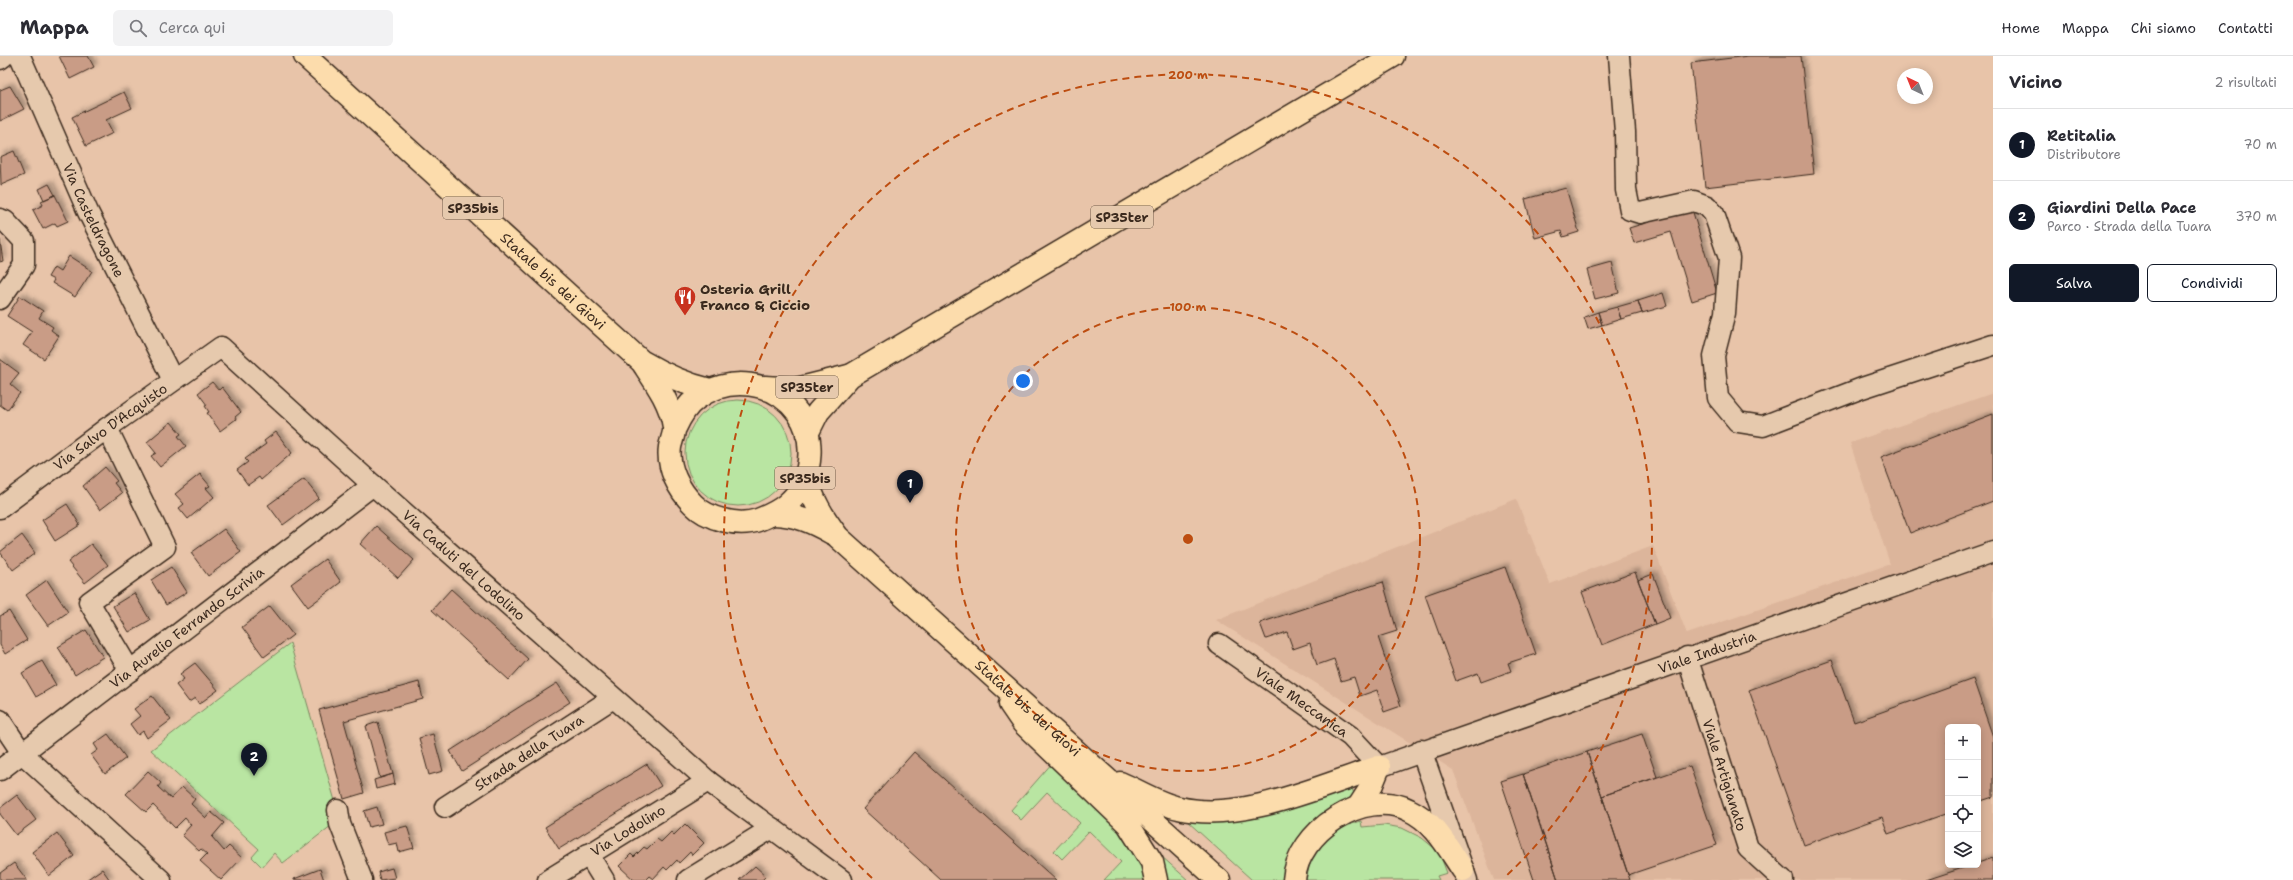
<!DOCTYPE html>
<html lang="it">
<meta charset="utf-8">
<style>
body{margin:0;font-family:"Shantell Sans",sans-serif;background:#f2f2f3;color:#2b2b33}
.controls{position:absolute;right:12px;bottom:12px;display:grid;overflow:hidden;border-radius:6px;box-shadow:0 2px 10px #0003}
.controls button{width:36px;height:36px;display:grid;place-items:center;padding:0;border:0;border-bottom:1px solid #e1e1e2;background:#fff;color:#2b2b33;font:20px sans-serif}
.compass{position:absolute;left:1897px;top:12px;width:36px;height:36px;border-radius:50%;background:#fff;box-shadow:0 2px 10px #0003;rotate:317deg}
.you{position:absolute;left:1023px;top:325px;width:14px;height:14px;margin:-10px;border:3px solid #fff;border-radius:50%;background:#1a73e8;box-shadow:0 0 0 6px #1a73e833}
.badge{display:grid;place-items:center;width:26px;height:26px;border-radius:50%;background:#111827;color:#fff;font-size:13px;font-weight:700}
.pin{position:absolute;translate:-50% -33px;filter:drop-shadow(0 1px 2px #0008)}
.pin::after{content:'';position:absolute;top:21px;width:14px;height:12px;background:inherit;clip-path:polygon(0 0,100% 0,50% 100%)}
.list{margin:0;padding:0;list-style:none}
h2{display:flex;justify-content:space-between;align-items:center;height:52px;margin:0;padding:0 16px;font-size:17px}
h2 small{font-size:13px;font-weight:400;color:#7c7c81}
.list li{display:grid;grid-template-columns:26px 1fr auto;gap:12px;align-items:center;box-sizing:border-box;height:72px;padding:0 16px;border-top:1px solid #e1e1e2}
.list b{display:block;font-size:15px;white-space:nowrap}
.list p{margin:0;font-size:13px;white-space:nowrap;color:#7c7c81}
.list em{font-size:13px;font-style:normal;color:#7c7c81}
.actions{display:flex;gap:8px;padding:12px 16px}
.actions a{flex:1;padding:9px 0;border:1px solid #111827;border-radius:6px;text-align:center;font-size:14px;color:#111827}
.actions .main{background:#111827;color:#fff}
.icon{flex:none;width:22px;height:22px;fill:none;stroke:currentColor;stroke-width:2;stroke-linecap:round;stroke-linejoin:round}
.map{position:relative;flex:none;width:1993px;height:824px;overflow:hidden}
header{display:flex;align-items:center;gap:24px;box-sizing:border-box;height:56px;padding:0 20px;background:#fff;border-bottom:1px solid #e1e1e2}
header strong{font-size:19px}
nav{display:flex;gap:22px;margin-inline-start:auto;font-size:14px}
.search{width:280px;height:36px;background:#f2f2f3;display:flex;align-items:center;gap:10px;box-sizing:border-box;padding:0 14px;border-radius:6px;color:#7c7c81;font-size:15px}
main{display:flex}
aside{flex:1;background:#fff}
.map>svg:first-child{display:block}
.built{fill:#dcb59b;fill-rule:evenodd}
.green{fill:#b9e5a2;stroke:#7a8860}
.building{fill:#c99c86;stroke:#3b2a1e;filter:url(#shadow)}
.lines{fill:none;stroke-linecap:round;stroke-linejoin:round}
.minor-casing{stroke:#3b2a1e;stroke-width:23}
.major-casing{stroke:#3b2a1e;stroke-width:25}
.minor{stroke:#e6c9ad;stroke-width:20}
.major{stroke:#fcdcac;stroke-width:22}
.ring{fill:none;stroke:#bd4d10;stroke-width:2;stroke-dasharray:7 5}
.labels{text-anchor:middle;stroke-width:3;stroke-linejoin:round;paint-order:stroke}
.shield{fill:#e6c9ad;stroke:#6e5a49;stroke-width:1}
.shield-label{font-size:13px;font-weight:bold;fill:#3b2a1e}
.street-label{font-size:14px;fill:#3b2a1e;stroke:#e6c9ad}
.poi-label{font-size:14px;font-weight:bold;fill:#3b2a1e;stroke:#e6c9ad;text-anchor:start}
.centre{fill:#bd4d10;stroke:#e6c9ad;stroke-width:2}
.ring-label{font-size:12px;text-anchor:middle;font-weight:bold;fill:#bd4d10;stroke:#e6c9ad;stroke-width:3;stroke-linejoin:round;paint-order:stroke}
</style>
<header>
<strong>Mappa</strong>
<div class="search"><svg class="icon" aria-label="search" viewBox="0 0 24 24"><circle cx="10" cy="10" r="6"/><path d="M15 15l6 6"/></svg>Cerca qui</div>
<nav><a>Home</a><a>Mappa</a><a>Chi siamo</a><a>Contatti</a></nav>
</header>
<main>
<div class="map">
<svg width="1993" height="824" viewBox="0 0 1993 824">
<defs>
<filter id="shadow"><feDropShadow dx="3.5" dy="-3.5" stdDeviation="2" flood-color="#0004"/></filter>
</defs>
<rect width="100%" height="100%" fill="#e8c4a9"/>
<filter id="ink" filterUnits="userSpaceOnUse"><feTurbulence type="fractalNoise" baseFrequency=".025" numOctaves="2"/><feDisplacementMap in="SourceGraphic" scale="8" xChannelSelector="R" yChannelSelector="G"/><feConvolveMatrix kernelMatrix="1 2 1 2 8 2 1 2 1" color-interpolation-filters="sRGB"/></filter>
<g filter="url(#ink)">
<path class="built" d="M1993,337V824H1494L1453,714L1216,564L1516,443L1550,528L1653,490L1687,578L1890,508L1850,387ZM1948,671H1978V809H1948Z"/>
<path class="green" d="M685 397a53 53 0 1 1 106 0a53 53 0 1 1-106 0Z
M290,587L335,745L336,766L283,807L274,797L262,811L252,801L259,793L151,694Z
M1053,706L1126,770L1148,824H1104L1121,806L1089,775L1062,803L1054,795L1080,767L1047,736L1021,764L1011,754Z
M1351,730L1355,740L1289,824H1252L1187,765Z
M1361,765L1362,771L1384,769L1402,772L1422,782L1439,796L1447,817L1437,820L1439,824H1306C1308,817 1309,809 1312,802C1321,783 1342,770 1361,765Z
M1161,800L1188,824H1164Z"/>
<path class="building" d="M59,0H88L94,11L70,23Z
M1748,0H1801L1814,118L1705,131L1691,7Z
M10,30L24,53L0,65V34Z
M124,36L132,52L106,64L113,77L86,90L72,61Z
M14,95L24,119L1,129L0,101Z
M49,128L55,139L44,144L39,133Z
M1566,132L1579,176L1563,181L1561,175L1535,182L1525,143Z
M55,139L68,165L57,170L55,167L43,173L33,154L43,149L41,145Z
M1692,153L1717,237L1692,245L1671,176L1634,187L1629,172Z
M0,184L3,205L0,206Z
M69,200L92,215L75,241L52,227L54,224L48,221L54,211L60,215Z
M1612,207L1619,237L1595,243L1587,214Z
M1663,237L1667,250L1642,257L1638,245Z
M20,240L43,255L39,262L53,271L51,274L59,280L44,303L23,289L32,276L7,260Z
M1638,245L1642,257L1621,263L1617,251Z
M1617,251L1621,263L1602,269L1598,256Z
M1598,256L1602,269L1588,273L1584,261Z
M0,303L19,317L10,328L20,337L7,354L0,349Z
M212,326L219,334L222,331L241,356L235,361L236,363L220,375L207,357L209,356L205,350L207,349L198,337Z
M1993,358V445L1910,477L1881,401Z
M171,366L181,378L178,380L186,390L160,411L151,400L156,397L147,386Z
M276,376L292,397L261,424L259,421L248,429L237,414L248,406L245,403L266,388L264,385Z
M105,411L117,425L114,427L122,437L100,454L83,430Z
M200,418L210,430L206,432L214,441L188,463L179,452L184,448L175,438Z
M304,423L319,442L283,469L268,449Z
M67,448L80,469L55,485L42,464Z
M376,470L414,504L398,522L360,488Z
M224,473L241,496L208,520L191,497Z
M22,479L35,497L13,514L0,496Z
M91,488L108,509L85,527L68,506Z
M325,503L341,526L308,551L291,528Z
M171,511L187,536L166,549L151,524Z
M1505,511L1536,598L1508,607L1511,615L1481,626L1478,617L1456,625L1425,539Z
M1635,516L1655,568L1602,589L1582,536Z
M1653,518L1670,562L1655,568L1638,524Z
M47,524L68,556L48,570L26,539Z
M1383,526L1397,575L1378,581L1401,650L1384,656L1377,634L1360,640L1354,621L1341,625L1334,603L1317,609L1310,587L1293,593L1287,576L1266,583L1260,567Z
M451,533L528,603L509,624L432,554Z
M134,537L150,564L129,576L113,550Z
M270,550L293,579L264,601L242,571Z
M9,555L27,584L5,598L0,589V560Z
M86,574L103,601L75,619L58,591Z
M1832,604L1854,666L1973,623L1993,681V741L1978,746V671H1948V757L1888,778L1882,761L1804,789L1749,634Z
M42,605L56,629L36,641L22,617Z
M195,607L218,634L199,648L195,642L189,646L176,629L184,623L180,618Z
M419,626L423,643L344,665L364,737L344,743L319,654Z
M557,627L570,646L462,715L450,695Z
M152,640L171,664L147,682L143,675L138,679L130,668L140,660L134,653Z
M378,666L393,718L380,722L366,670Z
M108,678L126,702L105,718L91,699L98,694L94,688Z
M433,678L443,715L429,719L419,682Z
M1642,678L1657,721L1602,740L1587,696Z
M914,696L1056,824H941L863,753Z
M1587,696L1602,740L1630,824H1558L1523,718Z
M647,708L661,730L559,793L545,771Z
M1690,710L1717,789L1628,819L1602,740Z
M148,715L161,727L158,731L171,743L182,731L195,743L191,748L206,762L211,756L224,767L212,781L224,795L229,790L242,802L221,824L200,805L207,798L201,793L199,795L182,779L191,769L185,762L175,772L153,749L146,756L126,738Z
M393,718L395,728L376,733L374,724Z
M1523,718L1558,824H1534L1501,725Z
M17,739L36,764L16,779L0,758V752Z
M377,751L382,768L369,771L364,755Z
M685,768L704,787L692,799L690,796L679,807L677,804L667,814L664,811L653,823L649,820L645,824H634L619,810L631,798L634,801L644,791L647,793L657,783L661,786L671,776L674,779Z
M407,770L414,792L399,796L397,787L388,789L384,776Z
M57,777L74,800L49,820L32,796Z
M1993,802V824H1926L1972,809H1978V807Z
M14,807L27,824H0V817Z
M755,810L766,820L762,824H739Z
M392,812L395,822L380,824L378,816Z
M102,813L110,824H86Z
M320,813L324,824H294V823Z"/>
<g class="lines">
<g class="minor-casing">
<g id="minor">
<path id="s1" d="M20,0L88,156L173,324"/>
<path d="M1619,0L1625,76L1626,134L1630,154L1640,157L1694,145L1707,150L1714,158L1729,202L1725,257L1714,300L1718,342L1738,366L1763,370L1862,332L1993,289"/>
<path d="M0,3L4,0"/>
<path d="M0,163L5,165L24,185V209L0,243"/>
<path d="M107,372L165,491L89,546L130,615"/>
<path id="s2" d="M0,452L107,372L221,291L373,429L708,725L842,824"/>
<path id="s3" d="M1219,588L1350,680L1379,711L1993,496"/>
<path id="s4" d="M1687,601L1748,792L1783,824"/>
<path d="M0,664L22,697L161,824"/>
<path d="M1421,694L1467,824"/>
<path id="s5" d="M0,714L373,429"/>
<path id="s6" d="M445,751L613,642"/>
<path d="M338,754L340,768L362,824"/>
<path d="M588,798L604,824"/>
<path id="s7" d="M548,824L708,725"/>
<path d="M688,824L772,772"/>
</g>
</g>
<g class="major-casing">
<g id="major">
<path id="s8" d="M305,0L641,305C663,318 684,328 710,334"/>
<path d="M644,309C656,327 671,348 674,371C675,377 671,385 670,391C667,412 679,434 693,448C707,463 738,471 758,464C768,460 778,456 787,448C812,427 817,384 798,357C774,324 728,319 696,343C686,350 680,361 675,372"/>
<path d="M765,331L797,333L849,320"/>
<path d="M807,378L818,356L850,320L1393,0"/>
<path id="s9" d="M806,419C812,444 823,461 838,481L1219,824"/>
<path d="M774,458C797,459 812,466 832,477"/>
<path d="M1010,648L1023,667L1128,768L1152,806L1156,824"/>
<path d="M1120,727C1139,735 1159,748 1179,752C1241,767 1320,730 1379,711"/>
<path d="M1359,750L1370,733L1379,711"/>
<path d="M1294,824C1297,776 1364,731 1409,754C1435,766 1448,792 1463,814"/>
</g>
</g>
<use href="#minor" class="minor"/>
<use href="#major" class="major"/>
</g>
</g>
<g class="ring">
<circle cx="1188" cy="483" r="232"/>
<path d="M872 822A464 464 0 1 1 1504 822"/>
</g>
<defs>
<g id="restaurant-pin" transform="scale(1.15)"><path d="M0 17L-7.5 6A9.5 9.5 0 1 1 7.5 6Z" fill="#c8321e" stroke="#e6c9ad"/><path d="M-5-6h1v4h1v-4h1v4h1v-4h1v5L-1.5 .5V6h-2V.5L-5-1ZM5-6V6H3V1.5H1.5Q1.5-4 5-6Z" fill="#fff"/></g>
</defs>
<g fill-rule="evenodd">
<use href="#restaurant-pin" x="685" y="241"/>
</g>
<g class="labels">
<g class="shield">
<rect x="443" y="141" width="60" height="22" rx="3"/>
<rect x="1091" y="150" width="62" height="22" rx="3"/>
<rect x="776" y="320" width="62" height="22" rx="3"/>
<rect x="775" y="411" width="60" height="22" rx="3"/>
</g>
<g class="shield-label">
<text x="473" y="157">SP35bis</text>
<text x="1122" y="166">SP35ter</text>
<text x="807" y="336">SP35ter</text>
<text x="805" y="427">SP35bis</text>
</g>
<g class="street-label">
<text dy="5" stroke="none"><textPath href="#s1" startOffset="180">Via Casteldragone</textPath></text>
<text dy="5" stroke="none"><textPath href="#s8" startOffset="335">Statale bis dei Giovi</textPath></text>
<text dy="5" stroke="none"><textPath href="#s2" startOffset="137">Via Salvo D'Acquisto</textPath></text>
<text dy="5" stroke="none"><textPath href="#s2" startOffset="600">Via Caduti del Lodolino</textPath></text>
<text dy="5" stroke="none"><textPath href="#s5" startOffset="235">Via Aurelio Ferrando Scrivia</textPath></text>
<text dy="5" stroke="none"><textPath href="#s3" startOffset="550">Viale Industria</textPath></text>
<text dy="5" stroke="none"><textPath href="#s3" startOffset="101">Viale Meccanica</textPath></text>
<text dy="5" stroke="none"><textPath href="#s9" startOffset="326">Statale bis dei Giovi</textPath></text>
<text dy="5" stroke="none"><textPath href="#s6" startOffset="100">Strada della Tuara</textPath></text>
<text dy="5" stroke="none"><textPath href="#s4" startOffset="124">Viale Artigianato</textPath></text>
<text dy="5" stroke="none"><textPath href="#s7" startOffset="94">Via Lodolino</textPath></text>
</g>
<g class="poi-label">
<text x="700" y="238">Osteria Grill<tspan x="700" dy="16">Franco &amp; Ciccio</tspan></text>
</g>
</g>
<circle cx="1188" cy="483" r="6" class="centre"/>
<g class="ring-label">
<text x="1188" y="23">200 m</text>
<text x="1188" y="255">100 m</text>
</g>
</svg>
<div class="controls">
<button>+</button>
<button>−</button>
<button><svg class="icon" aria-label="locate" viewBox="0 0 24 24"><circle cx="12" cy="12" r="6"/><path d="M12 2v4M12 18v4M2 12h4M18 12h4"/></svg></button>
<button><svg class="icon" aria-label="layers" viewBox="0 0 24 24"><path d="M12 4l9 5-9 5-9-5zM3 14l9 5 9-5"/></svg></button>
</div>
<svg class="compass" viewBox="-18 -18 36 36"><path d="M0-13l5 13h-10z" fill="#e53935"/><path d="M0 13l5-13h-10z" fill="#7c7c81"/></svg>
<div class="you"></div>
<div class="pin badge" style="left:910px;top:447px">1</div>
<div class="pin badge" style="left:254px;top:720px">2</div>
</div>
<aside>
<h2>Vicino<small>2 risultati</small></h2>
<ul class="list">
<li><span class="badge">1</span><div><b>Retitalia</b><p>Distributore</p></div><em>70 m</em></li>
<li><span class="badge">2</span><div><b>Giardini Della Pace</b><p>Parco · Strada della Tuara</p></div><em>370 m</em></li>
</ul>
<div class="actions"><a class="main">Salva</a><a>Condividi</a></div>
</aside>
</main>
